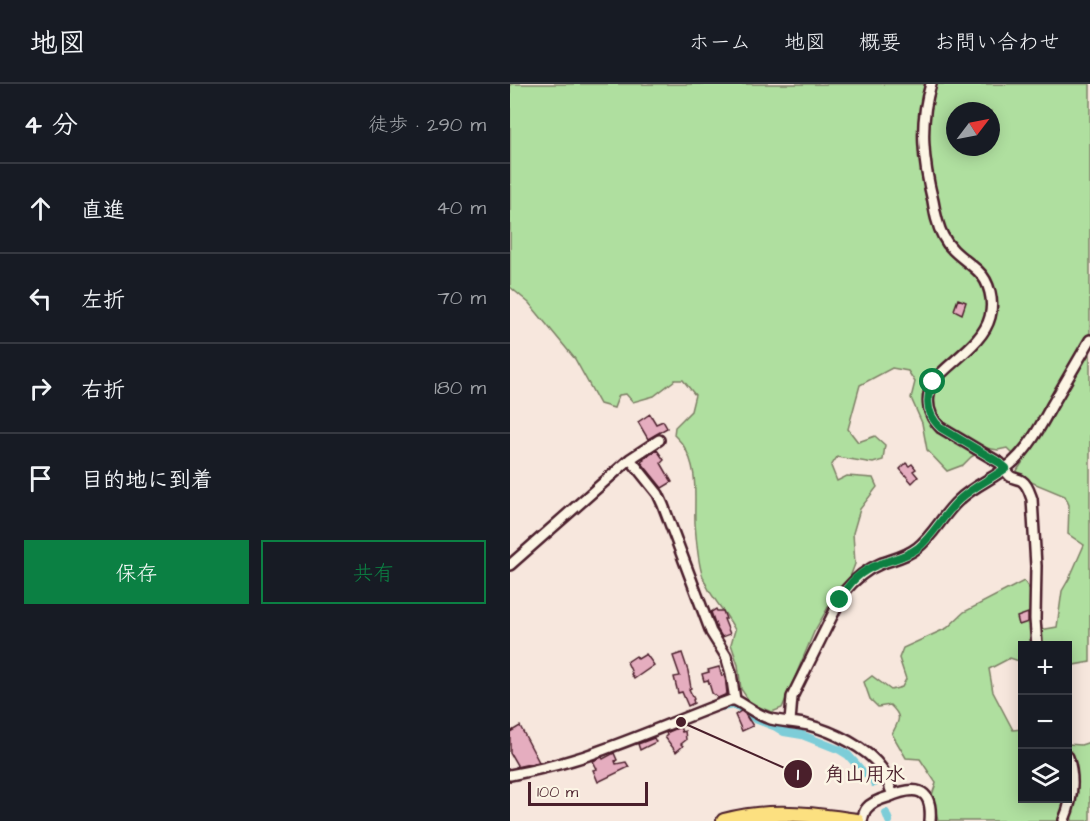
<!DOCTYPE html>
<html lang="ja">
<meta charset="utf-8">
<style>
body{margin:0;font-family:"Architects Daughter","Klee One",sans-serif;background:#242831;color:#f1f3f6}
.controls{position:absolute;right:18px;bottom:18px;display:grid;overflow:hidden;border-radius:0px;box-shadow:0 3px 15px #0003}
.controls button{width:54px;height:54px;display:grid;place-items:center;padding:0;border:0;border-bottom:2px solid #363941;background:#171b24;color:#f1f3f6;font:30px sans-serif}
.compass{position:absolute;left:436px;top:18px;width:54px;height:54px;border-radius:50%;background:#171b24;box-shadow:0 3px 15px #0003;rotate:58deg}
.scale{position:absolute;left:18px;bottom:15px;width:120px;box-sizing:border-box;padding-left:6px;border:3px solid #4a1f2b;border-top:0;font-size:16px;line-height:21px;white-space:nowrap;color:#4a1f2b;-webkit-text-stroke:4px #fcf5e5;paint-order:stroke}
.stop{position:absolute;width:18px;height:18px;margin:-14px;border:4px solid #0b8043;border-radius:50%;background:#fff}
.stop.end{background:#0b8043;border-color:#fff;box-shadow:0 2px 6px #0008}
.list{margin:0;padding:0;list-style:none}
h2{display:flex;justify-content:space-between;align-items:center;height:78px;margin:0;padding:0 24px;font-size:26px}
h2 small{font-size:20px;font-weight:400;color:#9ea1a6}
.list li{display:grid;grid-template-columns:39px 1fr auto;gap:18px;align-items:center;box-sizing:border-box;height:90px;padding:0 24px;border-top:2px solid #363941}
.list b{display:block;font-size:22px;white-space:nowrap}
.list em{font-size:20px;font-style:normal;color:#9ea1a6}
.actions{display:flex;gap:12px;padding:18px 24px}
.actions a{flex:1;padding:14px 0;border:2px solid #0b8043;border-radius:0px;text-align:center;font-size:21px;color:#0b8043}
.actions .main{background:#0b8043;color:#fff}
.icon{flex:none;width:33px;height:33px;fill:none;stroke:currentColor;stroke-width:2;stroke-linecap:round;stroke-linejoin:round}
.map{position:relative;flex:none;width:580px;height:737px;overflow:hidden}
header{display:flex;align-items:center;gap:36px;box-sizing:border-box;height:84px;padding:0 30px;background:#171b24;border-bottom:2px solid #363941}
header strong{font-size:28px}
nav{display:flex;gap:33px;margin-inline-start:auto;font-size:21px}
main{display:flex}
aside{flex:1;background:#171b24}
.map>svg:first-child{display:block}
.green{fill:#afdf9f;stroke:#7c7f65;stroke-width:1.5;fill-rule:evenodd}
.lines{fill:none;stroke-linecap:round;stroke-linejoin:round}
.canal{stroke:#7dcdd8;stroke-width:8}
.building{fill:#e5adbf;stroke:#4a1f2b;stroke-width:1.5}
.minor-casing{stroke:#4a1f2b;stroke-width:14}
.primary-casing{stroke:#4a1f2b;stroke-width:18}
.minor{stroke:#fcf5e5;stroke-width:9}
.primary{stroke:#fce080;stroke-width:14}
.route{stroke:#0b8043;stroke-width:8}
.leader{fill:none;stroke:#4a1f2b;stroke-width:2}
.callout-dot{fill:#4a1f2b;stroke:#fcf5e5;stroke-width:2}
.mark-label{font-size:18px;text-anchor:middle;font-weight:bold;fill:#fff}
.callout-label{font-size:20px;text-anchor:middle;font-weight:bold;fill:#4a1f2b;stroke:#fcf5e5;stroke-width:5;stroke-linejoin:round;paint-order:stroke}
</style>
<header>
<strong>地図</strong>
<nav><a>ホーム</a><a>地図</a><a>概要</a><a>お問い合わせ</a></nav>
</header>
<main>
<aside>
<h2>4 分<small>徒歩 · 290 m</small></h2>
<ul class="list">
<li><svg class="icon" aria-label="ahead" viewBox="0 0 24 24"><path d="M12 20V5M6 11l6-6 6 6"/></svg><div><b>直進</b></div><em>40 m</em></li>
<li><svg class="icon" aria-label="left" viewBox="0 0 24 24"><path d="M17 20v-9H6M10 6l-5 5 5 5"/></svg><div><b>左折</b></div><em>70 m</em></li>
<li><svg class="icon" aria-label="right" viewBox="0 0 24 24"><path d="M7 20v-9h11M14 6l5 5-5 5"/></svg><div><b>右折</b></div><em>180 m</em></li>
<li><svg class="icon" aria-label="arrive" viewBox="0 0 24 24"><path d="M6 21V4h12l-3 4 3 4H6"/></svg><div><b>目的地に到着</b></div></li>
</ul>
<div class="actions"><a class="main">保存</a><a>共有</a></div>
</aside>
<div class="map">
<svg width="580" height="737" viewBox="0 0 580 737">
<rect width="100%" height="100%" fill="#f7e7dd"/>
<filter id="ink" filterUnits="userSpaceOnUse"><feTurbulence type="fractalNoise" baseFrequency=".0167" numOctaves="2"/><feDisplacementMap in="SourceGraphic" scale="12" xChannelSelector="R" yChannelSelector="G"/><feConvolveMatrix kernelMatrix="1 2 1 2 8 2 1 2 1" color-interpolation-filters="sRGB"/></filter>
<g filter="url(#ink)">
<path class="green" d="M0,0H580V578L558,582V562H512V578L500,574L479,585L483,608L503,646L512,645V714H558V660L571,661L580,658V737H562V735L552,732L548,737H428L422,711L426,699L410,675L396,674L382,650C389,636 393,633 380,621L368,623L360,615L354,598L362,592L381,606L392,603L396,595L389,574L393,564L437,544L454,528L514,497L521,507L522,540L530,546L547,543L552,507L560,493L574,461L558,450L559,421L555,412L509,393L506,388L512,379L497,364L488,366L476,364L461,373L453,381L437,387L417,366L412,339L401,314L405,298L398,287L382,284L350,301L338,345L348,358L365,352L375,361L373,376L363,379L327,373L321,382L327,397L337,392L363,394L367,403L350,425L343,449L345,480L340,493L324,513L304,548L272,624L262,628L241,620L231,605L228,581L221,560L225,546C215,526 198,511 192,490C188,477 186,453 185,439C184,412 189,385 173,361C171,358 167,354 164,351L165,343L181,327L185,311L173,296H165L144,312L123,318L116,310L109,311L104,324L90,320L65,275L19,219L0,203ZM445,27H481V63H445Z"/>
<g class="lines">
<path class="canal" d="M212,623L223,621L229,623L245,635L266,643L274,648L292,651L330,666L338,671L353,688L363,695L364,699
M376,729L379,737"/>
</g>
<path class="building" d="M448,215L456,218L452,230L444,226Z
M140,330L146,340L153,337L157,344L138,355L128,338Z
M147,366L154,376L151,379L162,398L152,404L131,378L134,376L133,375Z
M396,379L399,382L402,380L406,385L403,387L408,393L402,399L390,385Z
M206,525L207,527H213L216,535H214L220,550L212,553L207,545L201,528Z
M518,529V538L509,541L507,533Z
M172,569L178,587L181,604L179,605L184,615L183,616L184,619L178,622L172,608L168,609L164,593L170,592L163,572Z
M136,570L144,581L124,595L121,590L122,589L117,578L126,572L128,575Z
M209,583L212,592L215,591L217,610L208,614L202,609L198,596L194,597L192,590L199,588L198,586Z
M231,627L235,630L238,635V634L243,642L232,647L225,631Z
M10,642L29,678L6,683L7,681L0,669V648Z
M170,643L172,648L175,647L176,656L171,660L173,662L166,668L155,653L157,651L156,649Z
M144,654L146,658L130,666L128,660Z
M104,669L107,676L105,677L106,680L116,678L119,683L88,698L83,686L87,685L83,677L92,673L93,675Z"/>
<g class="lines">
<g class="minor-casing">
<path id="minor" d="M421,0C409,39 413,78 423,117C425,129 427,141 433,152C441,168 455,175 468,187C480,198 484,218 480,233C473,260 440,277 423,298C415,315 417,331 431,344L490,379C494,383 495,387 499,391C502,395 508,394 512,397C518,401 520,410 522,415L526,482L525,535L527,562
M120,375L149,356
M0,481L120,375L148,410L153,421L201,548L216,572L221,589L225,616H221C178,632 137,650 95,665C64,677 32,685 0,691
M225,616C237,622 248,632 261,635C273,638 286,638 298,641C322,647 358,664 372,685C377,693 379,702 383,711
M280,638L282,613L334,508C344,496 355,486 370,480C383,475 396,473 407,464C424,451 433,430 449,416C464,401 486,394 502,379C519,364 530,343 541,323C554,301 567,278 580,256
M554,736C563,715 565,695 558,673
M352,737C353,733 354,727 357,724C362,718 371,715 378,713C404,702 423,702 420,737"/>
</g>
<g class="primary-casing">
<path id="primary" d="M214,737C258,725 302,730 347,737"/>
</g>
<use href="#minor" class="minor"/>
<use href="#primary" class="primary"/>
</g>
</g>
<g class="lines" filter="url(#ink)">
<path class="route" d="M330,516C338,499 352,486 370,480C383,475 396,473 408,464C425,450 434,429 450,415C463,403 481,395 496,384L490,379L431,344C417,331 415,315 423,298"/>
</g>
<path class="leader" d="M171 638L288 690"/>
<g class="callout-dot">
<circle cx="171" cy="638" r="6"/>
<circle cx="288" cy="690" r="15"/>
</g>
<g class="mark-label">
<text x="288" y="696">1</text>
</g>
<g class="callout-label">
<text x="355" y="697">角山用水</text>
</g>
</svg>
<div class="controls">
<button>+</button>
<button>−</button>
<button><svg class="icon" aria-label="layers" viewBox="0 0 24 24"><path d="M12 4l9 5-9 5-9-5zM3 14l9 5 9-5"/></svg></button>
</div>
<svg class="compass" viewBox="-18 -18 36 36"><path d="M0-13l5 13h-10z" fill="#e53935"/><path d="M0 13l5-13h-10z" fill="#9ea1a6"/></svg>
<div class="scale">100 m</div>
<div class="stop" style="left:423px;top:298px"></div>
<div class="stop end" style="left:330px;top:516px"></div>
</div>
</main>
